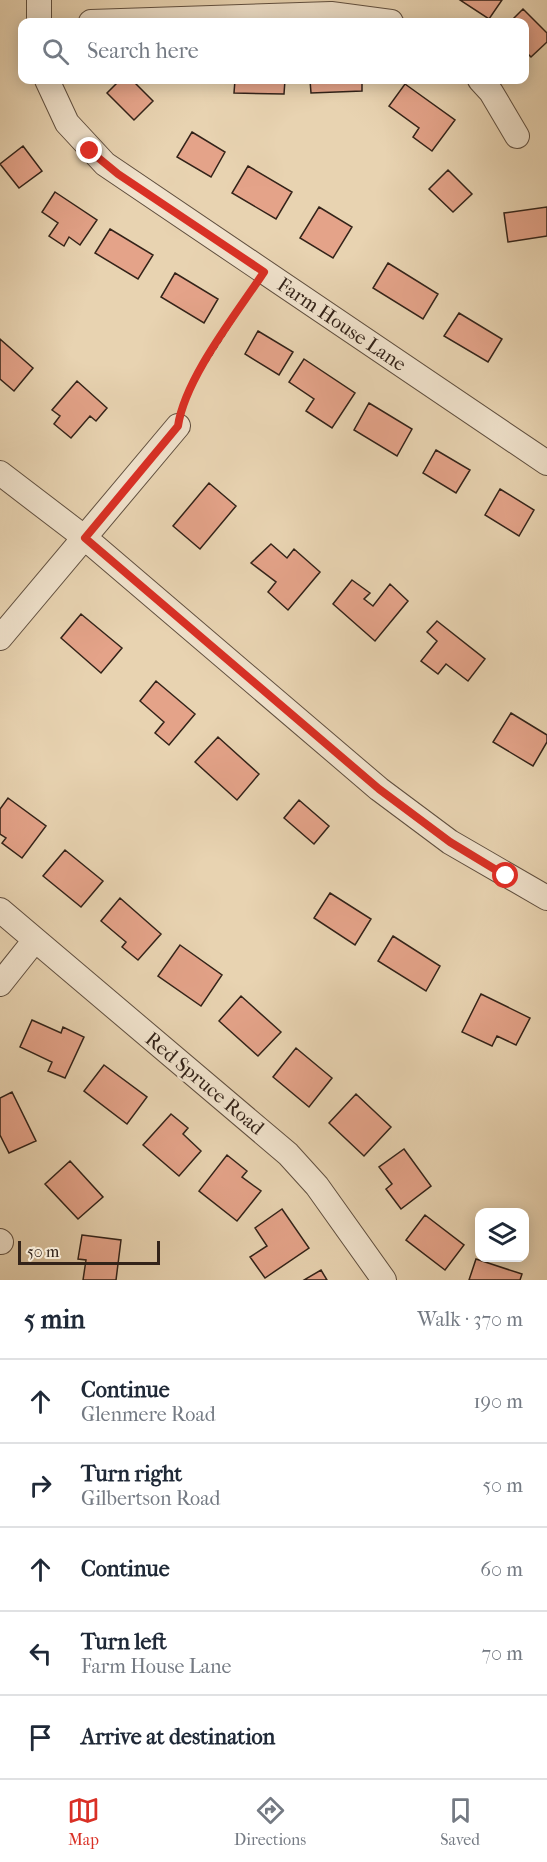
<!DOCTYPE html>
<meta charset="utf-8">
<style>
body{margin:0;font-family:"IM FELL French Canon",serif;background:#f2f2f3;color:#1f2937}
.controls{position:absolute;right:18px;bottom:18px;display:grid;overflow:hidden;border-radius:12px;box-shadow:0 3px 15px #0003}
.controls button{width:54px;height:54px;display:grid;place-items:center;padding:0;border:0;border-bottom:2px solid #e0e1e3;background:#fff;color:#1f2937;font:30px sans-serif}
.scale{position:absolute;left:18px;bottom:15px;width:142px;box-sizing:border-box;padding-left:6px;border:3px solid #332319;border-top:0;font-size:16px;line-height:21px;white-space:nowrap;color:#332319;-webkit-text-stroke:4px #f0e2cc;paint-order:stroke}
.stop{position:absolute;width:18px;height:18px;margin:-14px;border:4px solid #d93025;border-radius:50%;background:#fff}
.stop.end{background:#d93025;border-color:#fff;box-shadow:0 2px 6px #0008}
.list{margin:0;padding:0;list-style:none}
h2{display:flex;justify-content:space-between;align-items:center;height:78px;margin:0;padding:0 24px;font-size:26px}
h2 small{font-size:20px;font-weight:400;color:#747a83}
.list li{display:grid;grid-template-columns:39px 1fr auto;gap:18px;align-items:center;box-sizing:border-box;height:84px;padding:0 24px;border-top:2px solid #e0e1e3}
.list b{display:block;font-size:22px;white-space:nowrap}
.list p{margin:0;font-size:20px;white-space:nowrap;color:#747a83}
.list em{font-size:20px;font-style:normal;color:#747a83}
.icon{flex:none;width:33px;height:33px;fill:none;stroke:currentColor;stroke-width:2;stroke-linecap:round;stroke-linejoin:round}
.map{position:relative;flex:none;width:547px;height:1280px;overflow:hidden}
.search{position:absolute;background:#fff;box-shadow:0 3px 15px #0003;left:18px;right:18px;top:18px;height:66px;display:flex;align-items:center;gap:15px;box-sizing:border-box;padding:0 21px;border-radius:12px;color:#747a83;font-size:22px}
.sheet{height:498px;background:#fff}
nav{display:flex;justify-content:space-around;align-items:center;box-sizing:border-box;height:84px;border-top:2px solid #e0e1e3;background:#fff;font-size:16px;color:#747a83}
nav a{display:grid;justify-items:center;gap:3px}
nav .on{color:#d93025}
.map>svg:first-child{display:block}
.building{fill:#e4a389;stroke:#332319;stroke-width:1.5}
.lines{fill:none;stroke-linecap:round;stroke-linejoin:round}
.minor-casing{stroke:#604f3f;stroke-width:26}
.path{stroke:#332319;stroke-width:4;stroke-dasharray:4.5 3;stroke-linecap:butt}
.minor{stroke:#f0e2cc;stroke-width:24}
.route{stroke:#d93025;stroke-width:8}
.labels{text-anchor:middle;stroke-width:4.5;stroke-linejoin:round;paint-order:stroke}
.street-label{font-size:20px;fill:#332319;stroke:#f0e2cc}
</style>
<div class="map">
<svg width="547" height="1280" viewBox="0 0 547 1280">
<rect width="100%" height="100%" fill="#e8d3b1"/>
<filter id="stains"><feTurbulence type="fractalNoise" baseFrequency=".00333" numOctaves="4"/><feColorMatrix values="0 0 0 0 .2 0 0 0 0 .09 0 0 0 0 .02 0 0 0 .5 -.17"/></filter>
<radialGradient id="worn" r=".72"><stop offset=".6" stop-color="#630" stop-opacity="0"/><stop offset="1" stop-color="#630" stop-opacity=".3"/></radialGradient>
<path class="building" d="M460,0H502L489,19Z
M523,9L547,33V42L531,57L524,50V22H510Z
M120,80H132L153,101L134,120L107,93Z
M235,80H285L284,94L234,93Z
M310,80H362V91L311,93Z
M405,84L455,120L432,151L413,137L419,128L389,106Z
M192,132L225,152L211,177L177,157Z
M23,146L42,171L19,188L0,164Z
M248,166L292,192L276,219L232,193Z
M448,170L472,194L453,212L429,189Z
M55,192L97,220L80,245L69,237L64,246L49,236L58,223L42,212Z
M319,207L352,227L333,258L300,238Z
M547,207V236L508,242L504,213Z
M110,229L153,255L138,279L95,253Z
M388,263L438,294L423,319L373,288Z
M175,273L218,299L204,323L161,297Z
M459,313L502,339L488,362L444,336Z
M258,331L293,352L279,375L245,354Z
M0,339L33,368L14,391L0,379Z
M304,359L355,393L332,428L306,411L314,399L289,382Z
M77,381L107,408L96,421L90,416L71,438L54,424L60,416L52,410Z
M369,403L412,429L397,456L354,430Z
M436,450L470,470L456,493L423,473Z
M209,483L236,506L200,549L173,526Z
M500,489L534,510L519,536L485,515Z
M271,544L287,558L294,549L320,572L288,610L268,592L276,582L251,563Z
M352,580L370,593L364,599L373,606L390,584L408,601L375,641L333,604Z
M81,614L122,648L101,673L61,638Z
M437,621L485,659L468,681L446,664L438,674L421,661L437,641L427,632Z
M156,681L195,714L169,745L155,733L164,722L140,701Z
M511,713L547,735V742L533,766L493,742Z
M218,737L259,774L237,800L195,762Z
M8,798L46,826L22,858L2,843L6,838L0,834V809Z
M299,800L329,826L314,844L284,818Z
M65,850L103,881L81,907L43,876Z
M330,893L371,919L355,945L314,918Z
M120,898L161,934L138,960L122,947L126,942L101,921Z
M393,936L440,966L426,991L378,961Z
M180,945L222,975L201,1006L158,976Z
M481,994L530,1018L516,1045L497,1036L492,1046L462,1032Z
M241,996L281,1032L258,1056L219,1021Z
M32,1020L61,1033L63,1027L84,1037L65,1078L48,1071L52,1062L20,1047Z
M296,1048L332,1078L309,1107L273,1077Z
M104,1065L147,1097L127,1124L84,1091Z
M12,1092L36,1141L9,1153L0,1135V1098Z
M356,1094L391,1127L364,1156L329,1123Z
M171,1114L188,1128L183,1134L201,1151L179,1176L143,1145Z
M404,1149L431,1186L401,1209L386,1189L392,1184L379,1167Z
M227,1155L247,1171L242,1177L261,1191L237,1221L199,1191Z
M70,1161L103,1197L78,1219L45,1184Z
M282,1209L309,1248L265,1278L250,1257L267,1246L255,1228Z
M425,1215L464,1245L445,1270L406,1240Z
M82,1235L121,1240L116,1280H83L86,1260L78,1259Z
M476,1259L522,1274L520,1280H469Z
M321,1270L327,1280H304Z"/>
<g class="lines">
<g class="minor-casing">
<path id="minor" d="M39,0V22
M91,22L331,14L391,22
M47,80L67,123L105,164L547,463
M480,80L491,92L517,136
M0,473L85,538L379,789L450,842L547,898
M0,638L178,426
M0,910L288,1154L317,1186L384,1280
M0,984L35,940
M0,1241L1,1242"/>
</g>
<path class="path" d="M182,408L190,387L253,288"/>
<use href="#minor" class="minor"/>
</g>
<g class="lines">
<path class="route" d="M90,151L118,174L264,272C237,313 185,378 178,426L85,538L379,789L450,842L506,876"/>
</g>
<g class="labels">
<g class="street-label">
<text transform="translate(342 324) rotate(34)" y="7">Farm House Lane</text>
<text transform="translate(205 1083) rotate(40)" y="7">Red Spruce Road</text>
</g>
</g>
<rect width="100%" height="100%" filter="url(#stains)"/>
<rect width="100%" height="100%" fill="url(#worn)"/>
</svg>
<div class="controls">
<button><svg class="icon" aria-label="layers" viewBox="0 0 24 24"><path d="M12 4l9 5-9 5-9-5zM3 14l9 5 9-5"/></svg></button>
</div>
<div class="scale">50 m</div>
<div class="stop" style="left:506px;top:876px"></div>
<div class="stop end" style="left:90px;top:151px"></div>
<div class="search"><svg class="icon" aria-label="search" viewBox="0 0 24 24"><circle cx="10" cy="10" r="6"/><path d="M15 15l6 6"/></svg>Search here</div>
</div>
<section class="sheet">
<h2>5 min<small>Walk · 370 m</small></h2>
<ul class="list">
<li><svg class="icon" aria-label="ahead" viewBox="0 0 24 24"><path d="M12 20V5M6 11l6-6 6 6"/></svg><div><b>Continue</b><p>Glenmere Road</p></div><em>190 m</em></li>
<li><svg class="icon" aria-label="right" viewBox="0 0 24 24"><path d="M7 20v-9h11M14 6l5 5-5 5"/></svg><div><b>Turn right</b><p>Gilbertson Road</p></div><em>50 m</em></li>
<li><svg class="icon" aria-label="ahead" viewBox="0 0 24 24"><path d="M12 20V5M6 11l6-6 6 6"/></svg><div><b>Continue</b></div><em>60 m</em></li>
<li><svg class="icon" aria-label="left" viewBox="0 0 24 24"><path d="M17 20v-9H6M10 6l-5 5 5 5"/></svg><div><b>Turn left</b><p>Farm House Lane</p></div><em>70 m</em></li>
<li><svg class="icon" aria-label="arrive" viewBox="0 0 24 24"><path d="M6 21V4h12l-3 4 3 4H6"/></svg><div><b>Arrive at destination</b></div></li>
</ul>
</section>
<nav>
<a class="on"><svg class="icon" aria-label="map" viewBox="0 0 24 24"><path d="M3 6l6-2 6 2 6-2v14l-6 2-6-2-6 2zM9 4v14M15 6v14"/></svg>Map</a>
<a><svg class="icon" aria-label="directions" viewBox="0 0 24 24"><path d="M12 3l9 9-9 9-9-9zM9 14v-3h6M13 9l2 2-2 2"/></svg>Directions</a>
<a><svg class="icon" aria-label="saved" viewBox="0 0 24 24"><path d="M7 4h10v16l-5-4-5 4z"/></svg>Saved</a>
</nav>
